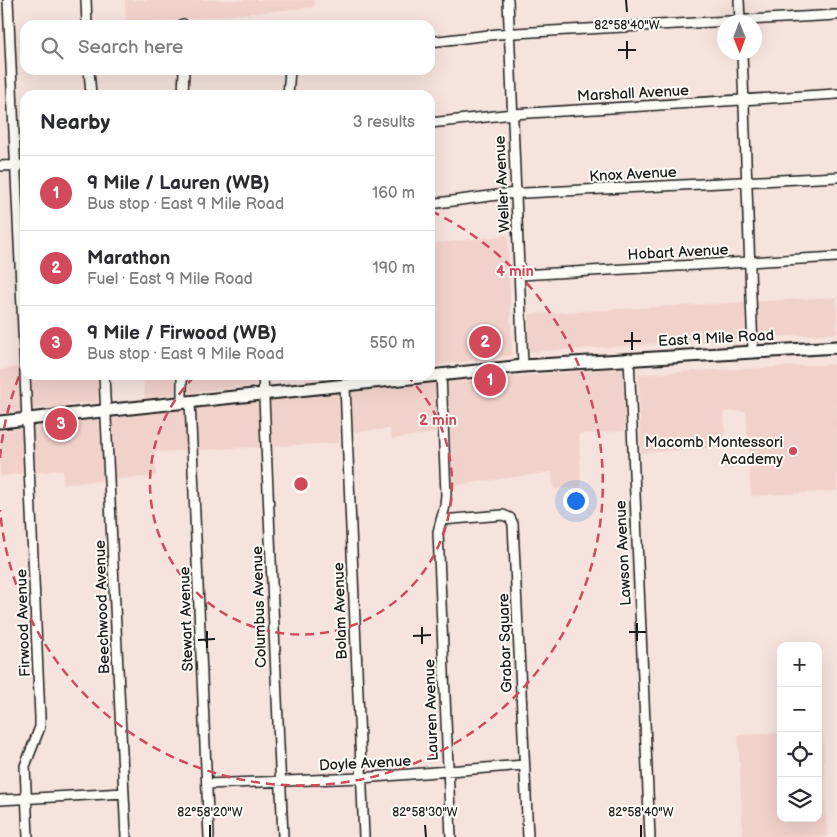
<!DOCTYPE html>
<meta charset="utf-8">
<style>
body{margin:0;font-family:"Balsamiq Sans",sans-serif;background:#f7f7f7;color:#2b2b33}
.controls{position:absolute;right:15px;bottom:15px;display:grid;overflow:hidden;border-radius:10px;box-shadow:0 5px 20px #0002}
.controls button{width:45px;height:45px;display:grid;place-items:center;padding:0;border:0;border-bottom:1px solid #e1e1e2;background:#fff;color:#2b2b33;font:25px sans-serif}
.compass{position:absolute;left:717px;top:15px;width:45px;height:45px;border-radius:50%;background:#fff;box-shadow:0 5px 20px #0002;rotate:179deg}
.you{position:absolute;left:575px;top:500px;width:18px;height:18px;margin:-12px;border:4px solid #fff;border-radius:50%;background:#1a73e8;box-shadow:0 0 0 8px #1a73e833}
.badge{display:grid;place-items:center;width:32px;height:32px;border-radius:50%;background:#d1495b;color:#fff;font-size:16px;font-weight:700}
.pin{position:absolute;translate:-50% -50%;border:2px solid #fff;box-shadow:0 1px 5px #0006}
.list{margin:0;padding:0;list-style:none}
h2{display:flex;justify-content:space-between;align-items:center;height:65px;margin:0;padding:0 20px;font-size:21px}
h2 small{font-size:16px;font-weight:400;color:#7c7c81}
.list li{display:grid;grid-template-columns:32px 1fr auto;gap:15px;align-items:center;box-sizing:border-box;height:75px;padding:0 20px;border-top:1px solid #e1e1e2}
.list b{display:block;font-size:19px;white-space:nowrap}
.list p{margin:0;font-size:16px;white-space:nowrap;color:#7c7c81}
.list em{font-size:16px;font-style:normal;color:#7c7c81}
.icon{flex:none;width:28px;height:28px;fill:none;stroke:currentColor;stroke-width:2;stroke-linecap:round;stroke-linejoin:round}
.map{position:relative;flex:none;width:837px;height:837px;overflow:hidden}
.search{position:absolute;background:#fff;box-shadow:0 5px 20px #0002;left:20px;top:20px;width:415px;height:55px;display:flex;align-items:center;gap:12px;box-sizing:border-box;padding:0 18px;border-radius:15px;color:#7c7c81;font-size:19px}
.panel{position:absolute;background:#fff;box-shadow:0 5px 20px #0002;left:20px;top:90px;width:415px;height:290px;border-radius:15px}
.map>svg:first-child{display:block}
.built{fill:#f1d2cb}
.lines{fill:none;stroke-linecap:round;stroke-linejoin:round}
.minor-casing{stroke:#1c1c1c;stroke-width:12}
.major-casing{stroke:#1c1c1c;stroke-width:15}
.minor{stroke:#fdfcf7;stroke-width:9}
.major{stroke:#fdfcf7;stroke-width:11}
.ticks{fill:none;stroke:#1c1c1c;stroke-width:2}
.ring{fill:none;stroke:#d1495b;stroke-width:2.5;stroke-dasharray:9 6}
.poi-dot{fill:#d1495b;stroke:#fdfcf7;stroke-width:2}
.labels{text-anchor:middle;stroke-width:4;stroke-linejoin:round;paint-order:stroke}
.street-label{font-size:15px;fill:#1c1c1c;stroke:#fdfcf7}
.poi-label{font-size:15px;fill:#1c1c1c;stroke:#fdfcf7;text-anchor:end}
.ticks-label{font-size:12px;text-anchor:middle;fill:#1c1c1c;stroke:#fdfcf7;stroke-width:4;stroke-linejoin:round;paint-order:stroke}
.centre{fill:#d1495b;stroke:#fdfcf7;stroke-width:2.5}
.ring-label{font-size:15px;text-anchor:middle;font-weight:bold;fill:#d1495b;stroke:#fdfcf7;stroke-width:4;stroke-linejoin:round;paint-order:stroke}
</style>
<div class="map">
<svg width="837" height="837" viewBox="0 0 837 837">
<rect width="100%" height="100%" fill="#f6e3dd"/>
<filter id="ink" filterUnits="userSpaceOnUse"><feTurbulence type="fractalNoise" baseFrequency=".02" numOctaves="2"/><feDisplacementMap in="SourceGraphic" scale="10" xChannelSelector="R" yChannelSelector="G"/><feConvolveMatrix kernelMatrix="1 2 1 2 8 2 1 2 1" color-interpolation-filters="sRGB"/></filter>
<g filter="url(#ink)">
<path class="built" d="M125,0H314L315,7L126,25Z
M508,235L512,356L430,366V244Z
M837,297V333L528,352L529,314Z
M837,364V491L751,496L746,411L724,412L726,447L641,453L638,374Z
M25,366V375H99L98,402L0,413V370Z
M623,368L625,431L579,434L581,487L554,489L552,472L450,486L447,431L392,439L390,429L339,433V443L155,452L156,476L63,484V470L0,476V431L169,411L484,379Z
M143,375H256L255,385L145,398Z
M818,730H823L827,837H743L738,735L781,733V818H818Z"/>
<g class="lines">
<g class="minor-casing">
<path id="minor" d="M8,0L25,373
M86,0L87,25
M508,0L523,366
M739,0L740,22
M183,24V25
M430,42L498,34L837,15
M742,52L753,351
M89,70L91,95
M183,95L184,70
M288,95L290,70
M430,123L513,114L837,94
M0,166L25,165
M430,204L505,194L837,177
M520,275L837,257
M629,358L650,837
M441,374L446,494L445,506L438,532L451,837
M25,375L40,717V727L25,766L28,837
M104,375L126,837
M263,375L283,837
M345,385L364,837
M190,401L209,837
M182,402V375
M441,520L503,515L510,518L513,524L528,837
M207,784L361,778L524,765
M0,800L124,793"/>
</g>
<g class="major-casing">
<path id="major" d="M0,422L523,366L837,347"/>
</g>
<use href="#minor" class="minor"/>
<use href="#major" class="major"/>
</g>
</g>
<path class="ticks" d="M626,0L627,12M627,41V59M618,50H636M632,332V350M624,341H641M637,623V641M422,627V644M207,631V648M629,632H646M413,636L431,635M198,640L215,639M210,825V837M425,825L426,837M641,825V837"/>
<g class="ring">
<path d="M406 375A151 151 0 1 1 196 375"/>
<path d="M0 458A302 302 0 0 1 24 364M431 211A302 302 0 1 1 0 510"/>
</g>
<circle class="poi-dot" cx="793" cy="451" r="5"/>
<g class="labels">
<g class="street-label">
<text transform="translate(633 93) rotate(-3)" y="5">Marshall Avenue</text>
<text transform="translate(633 174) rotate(-3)" y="5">Knox Avenue</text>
<text transform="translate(502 184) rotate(-93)" y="5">Weller Avenue</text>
<text transform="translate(678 252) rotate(-3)" y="5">Hobart Avenue</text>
<text transform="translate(716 338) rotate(-3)" y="5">East 9 Mile Road</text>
<text transform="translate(623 553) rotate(-93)" y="5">Lawson Avenue</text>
<text transform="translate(102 607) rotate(-92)" y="5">Beechwood Avenue</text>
<text transform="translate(259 607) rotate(-92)" y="5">Columbus Avenue</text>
<text transform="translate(340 611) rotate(-92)" y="5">Bolam Avenue</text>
<text transform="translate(186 619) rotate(-92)" y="5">Stewart Avenue</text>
<text transform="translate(23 623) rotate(-92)" y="5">Firwood Avenue</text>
<text transform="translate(505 643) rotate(-92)" y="5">Grabar Square</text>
<text transform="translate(431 710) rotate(-92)" y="5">Lauren Avenue</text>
<text transform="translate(365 763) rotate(-3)" y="5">Doyle Avenue</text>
</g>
<g class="poi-label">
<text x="783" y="447">Macomb Montessori<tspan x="783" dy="17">Academy</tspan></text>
</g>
</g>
<g class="ticks-label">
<text x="627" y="29">82°58'40"W</text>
<text x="210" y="816">82°58'20"W</text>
<text x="425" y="816">82°58'30"W</text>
<text x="641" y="816">82°58'40"W</text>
</g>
<circle cx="301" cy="484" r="8" class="centre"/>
<g class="ring-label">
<text x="515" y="276">4 min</text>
<text x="438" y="425">2 min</text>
</g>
</svg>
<div class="controls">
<button>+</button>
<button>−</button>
<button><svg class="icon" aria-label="locate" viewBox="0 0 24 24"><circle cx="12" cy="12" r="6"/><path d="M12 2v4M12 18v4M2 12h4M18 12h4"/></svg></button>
<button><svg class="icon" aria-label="layers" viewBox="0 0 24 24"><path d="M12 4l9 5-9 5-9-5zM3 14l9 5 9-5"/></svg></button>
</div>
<svg class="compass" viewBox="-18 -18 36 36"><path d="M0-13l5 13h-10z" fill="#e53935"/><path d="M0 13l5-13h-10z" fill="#7c7c81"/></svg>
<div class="you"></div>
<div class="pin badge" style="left:490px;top:380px">1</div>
<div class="pin badge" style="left:485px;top:342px">2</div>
<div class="pin badge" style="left:61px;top:424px">3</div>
<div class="search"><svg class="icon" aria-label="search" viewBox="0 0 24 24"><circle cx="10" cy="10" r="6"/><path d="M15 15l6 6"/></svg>Search here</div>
<section class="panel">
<h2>Nearby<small>3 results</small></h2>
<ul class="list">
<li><span class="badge">1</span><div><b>9 Mile / Lauren (WB)</b><p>Bus stop · East 9 Mile Road</p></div><em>160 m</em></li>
<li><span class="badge">2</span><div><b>Marathon</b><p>Fuel · East 9 Mile Road</p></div><em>190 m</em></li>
<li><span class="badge">3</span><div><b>9 Mile / Firwood (WB)</b><p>Bus stop · East 9 Mile Road</p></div><em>550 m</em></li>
</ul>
</section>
</div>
